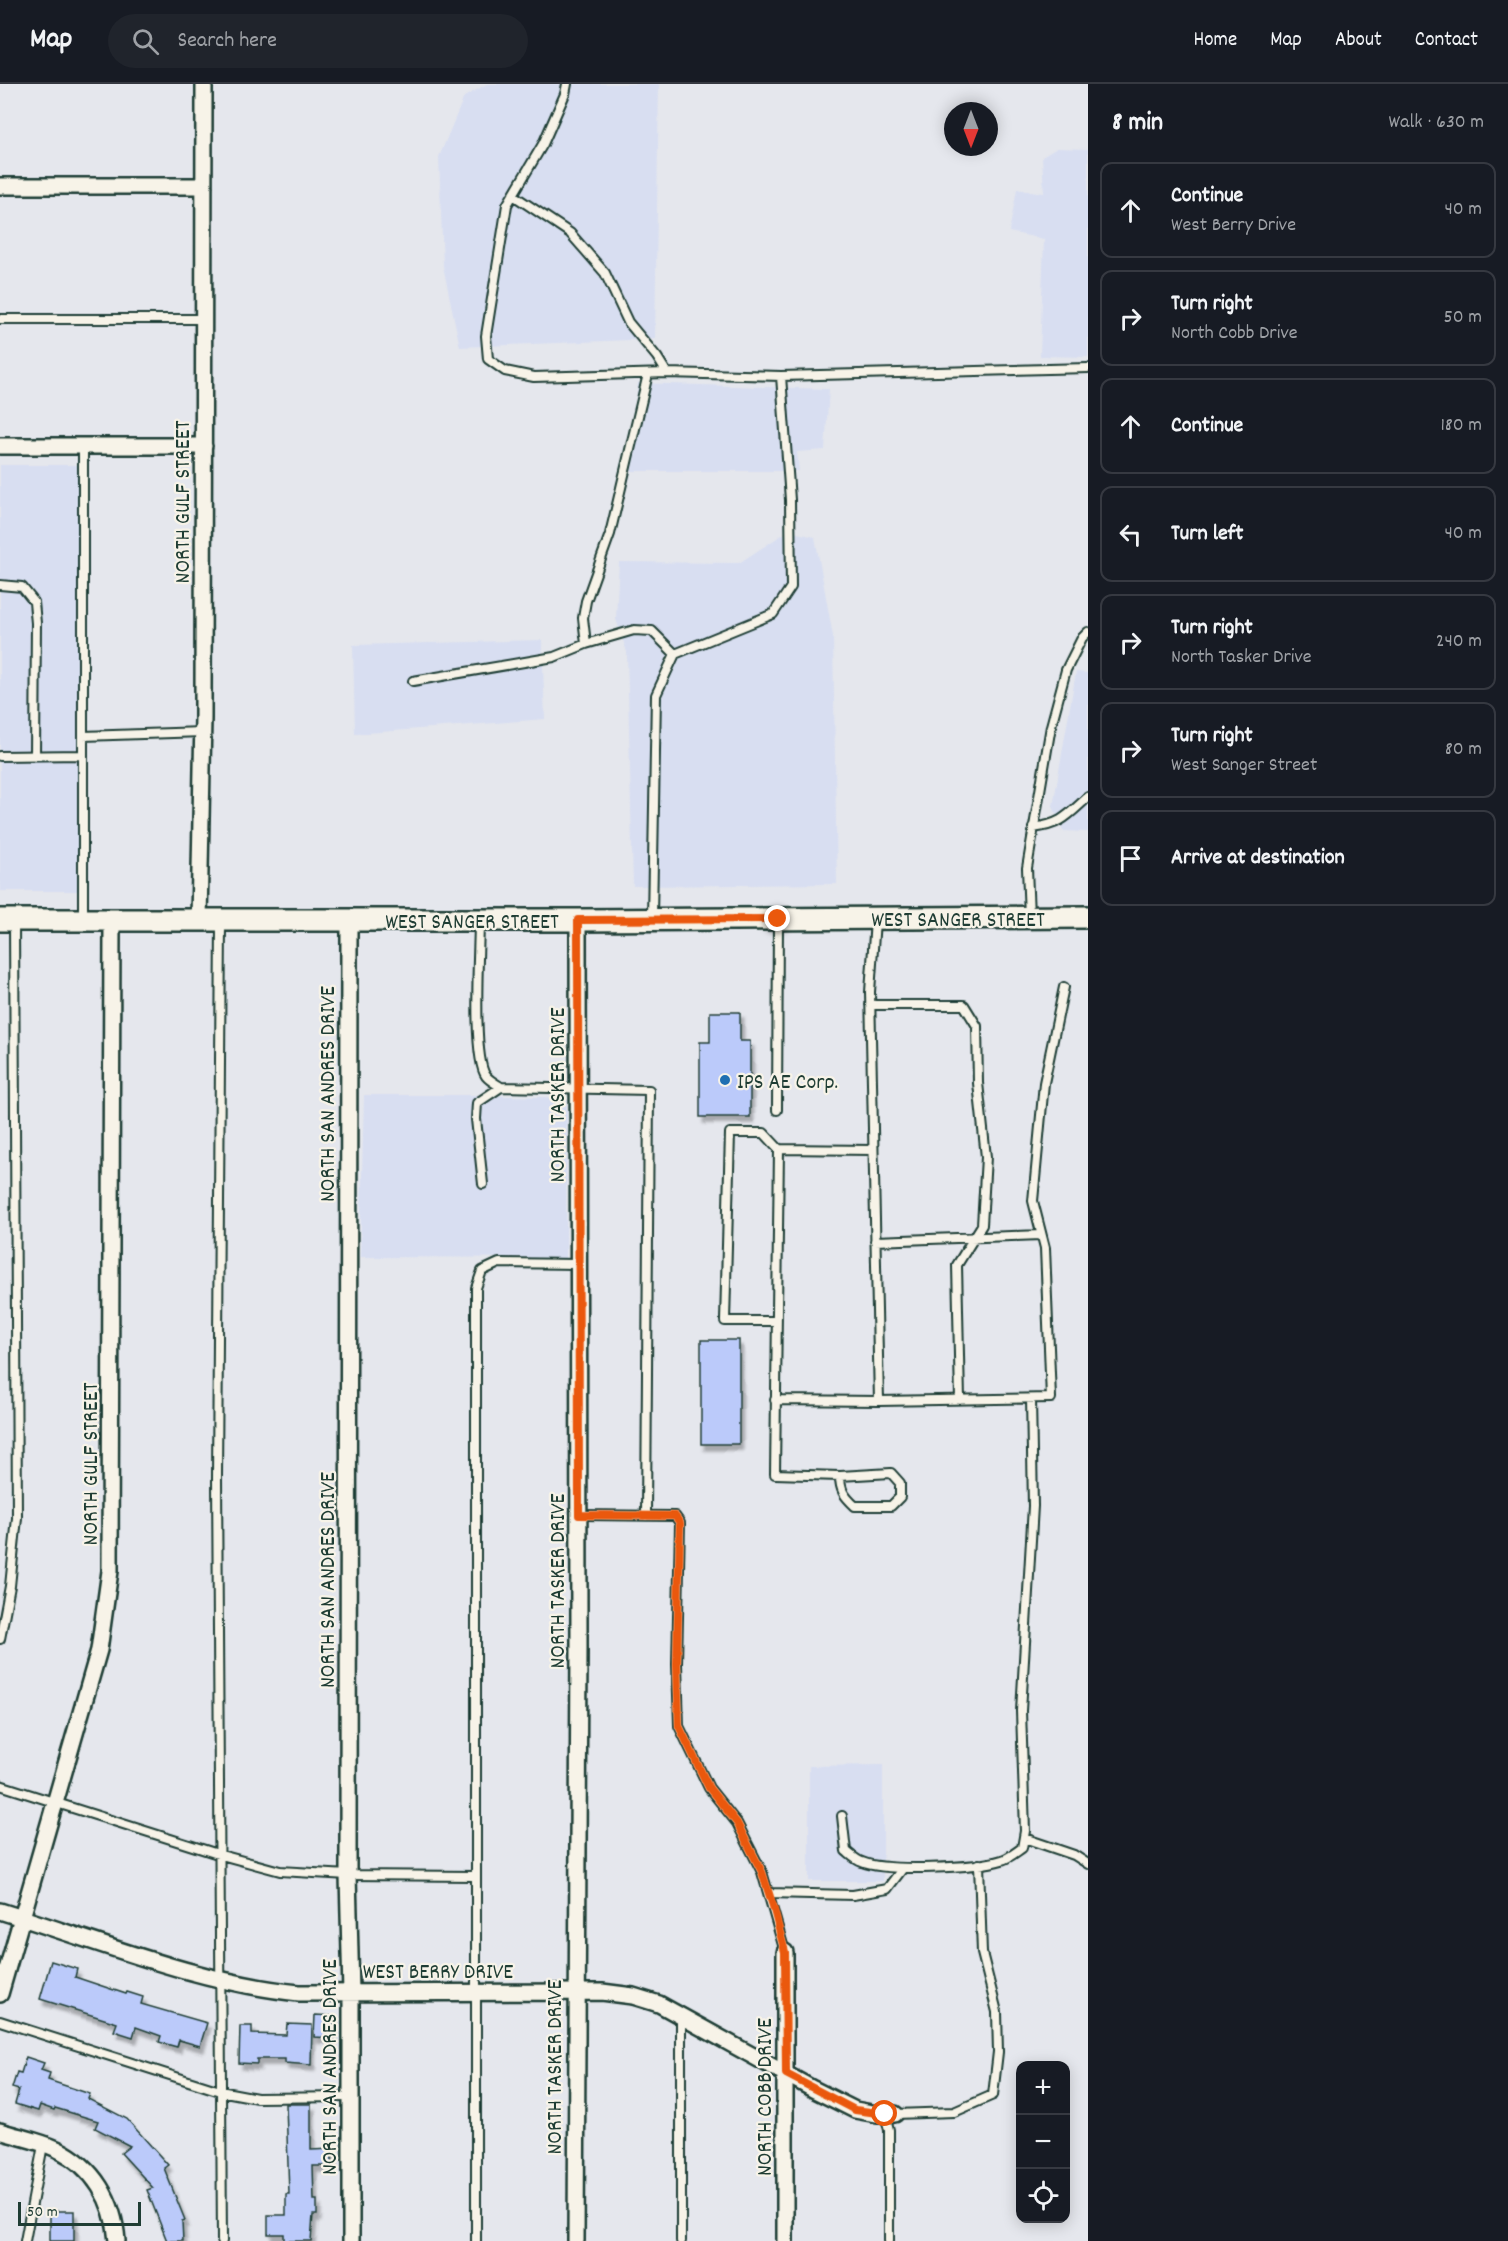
<!DOCTYPE html>
<meta charset="utf-8">
<style>
body{margin:0;font-family:Dekko,sans-serif;background:#20242c;color:#f1f3f6}
.controls{position:absolute;right:18px;bottom:18px;display:grid;overflow:hidden;border-radius:12px;box-shadow:0 3px 15px #0003}
.controls button{width:54px;height:54px;display:grid;place-items:center;padding:0;border:0;border-bottom:2px solid #363941;background:#171b24;color:#f1f3f6;font:30px sans-serif}
.compass{position:absolute;left:944px;top:18px;width:54px;height:54px;border-radius:50%;background:#171b24;box-shadow:0 3px 15px #0003;rotate:180deg}
.scale{position:absolute;left:18px;bottom:15px;width:123px;box-sizing:border-box;padding-left:6px;border:3px solid #1f3d34;border-top:0;font-size:16px;line-height:21px;white-space:nowrap;color:#1f3d34;-webkit-text-stroke:4px #f7f3e8;paint-order:stroke}
.stop{position:absolute;width:18px;height:18px;margin:-14px;border:4px solid #ea580c;border-radius:50%;background:#fff}
.stop.end{background:#ea580c;border-color:#fff;box-shadow:0 2px 6px #0008}
.list{margin:0;padding:0;list-style:none}
h2{display:flex;justify-content:space-between;align-items:center;height:78px;margin:0;padding:0 24px;font-size:26px}
h2 small{font-size:20px;font-weight:400;color:#9ea1a6}
.list li{display:grid;grid-template-columns:39px 1fr auto;gap:18px;align-items:center;box-sizing:border-box;height:96px;margin:0 12px 12px;padding:0 12px;border:2px solid #363941;border-radius:12px}
.list b{display:block;font-size:22px;white-space:nowrap}
.list p{margin:0;font-size:20px;white-space:nowrap;color:#9ea1a6}
.list em{font-size:20px;font-style:normal;color:#9ea1a6}
.icon{flex:none;width:33px;height:33px;fill:none;stroke:currentColor;stroke-width:2;stroke-linecap:round;stroke-linejoin:round}
.map{position:relative;flex:none;width:1088px;height:2157px;overflow:hidden}
header{display:flex;align-items:center;gap:36px;box-sizing:border-box;height:84px;padding:0 30px;background:#171b24;border-bottom:2px solid #363941}
header strong{font-size:28px}
nav{display:flex;gap:33px;margin-inline-start:auto;font-size:21px}
.search{width:420px;height:54px;background:#20242c;display:flex;align-items:center;gap:15px;box-sizing:border-box;padding:0 21px;border-radius:33px;color:#9ea1a6;font-size:22px}
main{display:flex}
aside{flex:1;background:#171b24}
.map>svg:first-child{display:block}
.built{fill:#d8def1}
.building{fill:#bbcafa;stroke:#1f3d34;stroke-width:1.5;filter:url(#shadow)}
.lines{fill:none;stroke-linecap:round;stroke-linejoin:round}
.service-casing{stroke:#1f3d34;stroke-width:12}
.minor-casing{stroke:#1f3d34;stroke-width:20}
.secondary-casing{stroke:#1f3d34;stroke-width:26}
.service{stroke:#f7f3e8;stroke-width:8}
.minor{stroke:#f7f3e8;stroke-width:15}
.secondary{stroke:#f7f3e8;stroke-width:21}
.route{stroke:#ea580c;stroke-width:8}
.poi-dot{fill:#1f6fb2;stroke:#f7f3e8;stroke-width:2}
.labels{text-anchor:middle;stroke-width:4.5;stroke-linejoin:round;paint-order:stroke}
.street-label{font-size:22px;fill:#1f3d34;stroke:#f7f3e8}
.poi-label{font-size:22px;fill:#1f3d34;stroke:#f7f3e8;text-anchor:start}
</style>
<header>
<strong>Map</strong>
<div class="search"><svg class="icon" aria-label="search" viewBox="0 0 24 24"><circle cx="10" cy="10" r="6"/><path d="M15 15l6 6"/></svg>Search here</div>
<nav><a>Home</a><a>Map</a><a>About</a><a>Contact</a></nav>
</header>
<main>
<div class="map">
<svg width="1088" height="2157" viewBox="0 0 1088 2157">
<defs>
<filter id="shadow"><feDropShadow dx="3.5" dy="6" stdDeviation="1.5" flood-color="#0004"/></filter>
</defs>
<rect width="100%" height="100%" fill="#e5e7ed"/>
<filter id="ink" filterUnits="userSpaceOnUse"><feTurbulence type="fractalNoise" baseFrequency=".0167" numOctaves="2"/><feDisplacementMap in="SourceGraphic" scale="12" xChannelSelector="R" yChannelSelector="G"/><feConvolveMatrix kernelMatrix="1 2 1 2 8 2 1 2 1" color-interpolation-filters="sRGB"/></filter>
<g filter="url(#ink)">
<path class="built" d="M487,0H659L655,255L460,263L443,182L439,73L464,13Z
M1057,64L1088,65V273L1040,272L1044,155L1009,148L1017,105L1044,109L1042,73Z
M638,299L829,305L825,366L797,368L799,387H629Z
M0,381H77L78,807H0Z
M788,447L815,453L833,552L837,800L633,802L627,568L616,535L619,478L739,479Z
M542,556L545,635L355,650L353,561Z
M1076,588L1088,589V748L1063,747L1053,722Z
M364,1011H476L567,1014L566,1174L360,1173Z
M883,1681V1797H809V1682Z"/>
<path class="building" d="M710,928H740V957H750V1033H700V958H710Z
M701,1256H739V1360H701Z
M51,1877L77,1885L75,1893L126,1910L127,1908L143,1913L141,1920L207,1939L200,1962L179,1956L177,1963L159,1958L161,1952L136,1943L133,1953L114,1947L117,1939L40,1915Z
M315,1931L334,1932L333,1954L314,1953Z
M287,1940L312,1941L311,1981L285,1979V1975H257V1980L239,1979L240,1942H252V1950L286,1951Z
M26,1973L44,1979L41,1986L50,1989L48,1996L90,2010L88,2015L127,2035L168,2081L164,2084L185,2136L182,2137L183,2157H167L147,2106L153,2104L121,2069L130,2062L95,2044L98,2037L55,2024L54,2026L40,2021L38,2027L15,2020L19,2006L12,2004L17,1988L21,1989Z
M286,2020H311V2066L332,2065V2082H313L314,2116H317V2131H313L311,2157H284V2150H268V2131H286V2110H289Z
M50,2127H74V2157H50Z"/>
<g class="lines">
<g class="service-casing">
<path id="service" d="M567,0L565,10L543,60L507,121L486,252L488,275L505,287L534,293L667,289L781,292L1088,284
M513,111L570,149L605,189L628,238L657,273L667,289
M0,235H204
M83,362V834
M0,501L22,503L34,518L36,539L35,672
M586,560L583,534L586,517L610,450L648,290
M413,597L554,573L586,560L634,546L652,547L675,570
M83,652L203,648
M0,672L83,671
M1033,744C1062,740 1067,732 1088,713
M1029,832L1027,784L1051,642L1066,586L1082,554L1088,548
M652,834L656,611L675,570L773,530L791,503L790,416L781,292
M875,836L870,908L879,1317L1051,1314L1045,1164L1033,1117L1044,999L1064,903
M479,837C479,864 472,974 486,992C489,996 496,1000 501,1003
M221,839L217,1394L222,2157
M870,921H964L977,942L978,999L986,1073L982,1141L957,1181L960,1316
M777,1026L778,837
M483,1100L476,1035L477,1019L501,1003L649,1006L646,1432
M875,1157L1041,1151
M776,1237H725L730,1049H764L779,1065
M775,1316L879,1317
M840,1392C840,1406 844,1412 855,1422H891L900,1413V1399L891,1389L840,1392L775,1390L779,1065L873,1066
M579,1431L675,1432L680,1439L677,1580L679,1642L709,1704L737,1739L762,1788L785,1868
M0,1555L10,1502L17,1434L14,838
M0,1701L221,1771L280,1787L348,1791L475,1792
M842,1732L846,1767C851,1771 856,1776 862,1778C885,1788 977,1784 1002,1776C1009,1774 1016,1768 1022,1764L1025,1747L1021,1627L1033,1422L1031,1315
M1024,1754L1074,1771L1088,1780
M769,1809L853,1811L887,1805L903,1784
M681,1932V2157
M0,1937L220,2007L257,2014L350,2013
M885,2030L889,2046V2157
M895,2030L954,2028L993,2011L998,1968L997,1928L982,1869L979,1780
M25,2157L43,2061
M476,2157V1204L482,1187L499,1179L578,1180"/>
</g>
<g class="minor-casing">
<path id="minor" d="M0,102H204
M0,362H204
M199,836L203,634L204,0
M349,836L348,1791L351,1909V2157
M0,1827C97,1857 199,1899 299,1909L602,1908L633,1912L659,1920L813,2005L855,2026L877,2030H895
M785,1868V2157
M0,1910L99,1566L110,1487L112,836
M0,2047C18,2053 40,2057 57,2065C94,2083 114,2117 117,2157
M576,2157L579,1563L578,836"/>
</g>
<g class="secondary-casing">
<path id="secondary" d="M0,836H578L1088,833"/>
</g>
<use href="#service" class="service"/>
<use href="#minor" class="minor"/>
<use href="#secondary" class="secondary"/>
</g>
</g>
<g class="lines" filter="url(#ink)">
<path class="route" d="M778,835L578,836L579,1431L675,1432L680,1439L677,1580L679,1642L709,1704L737,1739L762,1788L773,1822L785,1868L786,1990L855,2026L885,2030"/>
</g>
<circle class="poi-dot" cx="725" cy="996" r="6"/>
<g class="labels">
<g class="street-label">
<text transform="translate(181 418) rotate(-90)" y="8">NORTH GULF STREET</text>
<text x="958" y="842">WEST SANGER STREET</text>
<text x="472" y="844">WEST SANGER STREET</text>
<text transform="translate(326 1010) rotate(-90)" y="8">NORTH SAN ANDRES DRIVE</text>
<text transform="translate(556 1011) rotate(-90)" y="8">NORTH TASKER DRIVE</text>
<text transform="translate(89 1380) rotate(-90)" y="8">NORTH GULF STREET</text>
<text transform="translate(326 1496) rotate(-90)" y="8">NORTH SAN ANDRES DRIVE</text>
<text transform="translate(556 1497) rotate(-90)" y="8">NORTH TASKER DRIVE</text>
<text x="438" y="1894">WEST BERRY DRIVE</text>
<text transform="translate(328 1983) rotate(-90)" y="8">NORTH SAN ANDRES DRIVE</text>
<text transform="translate(553 1983) rotate(-90)" y="8">NORTH TASKER DRIVE</text>
<text transform="translate(763 2013) rotate(-90)" y="8">NORTH COBB DRIVE</text>
</g>
<g class="poi-label">
<text x="737" y="1004">IPS AE Corp.</text>
</g>
</g>
</svg>
<div class="controls">
<button>+</button>
<button>−</button>
<button><svg class="icon" aria-label="locate" viewBox="0 0 24 24"><circle cx="12" cy="12" r="6"/><path d="M12 2v4M12 18v4M2 12h4M18 12h4"/></svg></button>
</div>
<svg class="compass" viewBox="-18 -18 36 36"><path d="M0-13l5 13h-10z" fill="#e53935"/><path d="M0 13l5-13h-10z" fill="#9ea1a6"/></svg>
<div class="scale">50 m</div>
<div class="stop" style="left:885px;top:2030px"></div>
<div class="stop end" style="left:778px;top:835px"></div>
</div>
<aside>
<h2>8 min<small>Walk · 630 m</small></h2>
<ul class="list">
<li><svg class="icon" aria-label="ahead" viewBox="0 0 24 24"><path d="M12 20V5M6 11l6-6 6 6"/></svg><div><b>Continue</b><p>West Berry Drive</p></div><em>40 m</em></li>
<li><svg class="icon" aria-label="right" viewBox="0 0 24 24"><path d="M7 20v-9h11M14 6l5 5-5 5"/></svg><div><b>Turn right</b><p>North Cobb Drive</p></div><em>50 m</em></li>
<li><svg class="icon" aria-label="ahead" viewBox="0 0 24 24"><path d="M12 20V5M6 11l6-6 6 6"/></svg><div><b>Continue</b></div><em>180 m</em></li>
<li><svg class="icon" aria-label="left" viewBox="0 0 24 24"><path d="M17 20v-9H6M10 6l-5 5 5 5"/></svg><div><b>Turn left</b></div><em>40 m</em></li>
<li><svg class="icon" aria-label="right" viewBox="0 0 24 24"><path d="M7 20v-9h11M14 6l5 5-5 5"/></svg><div><b>Turn right</b><p>North Tasker Drive</p></div><em>240 m</em></li>
<li><svg class="icon" aria-label="right" viewBox="0 0 24 24"><path d="M7 20v-9h11M14 6l5 5-5 5"/></svg><div><b>Turn right</b><p>West Sanger Street</p></div><em>80 m</em></li>
<li><svg class="icon" aria-label="arrive" viewBox="0 0 24 24"><path d="M6 21V4h12l-3 4 3 4H6"/></svg><div><b>Arrive at destination</b></div></li>
</ul>
</aside>
</main>
